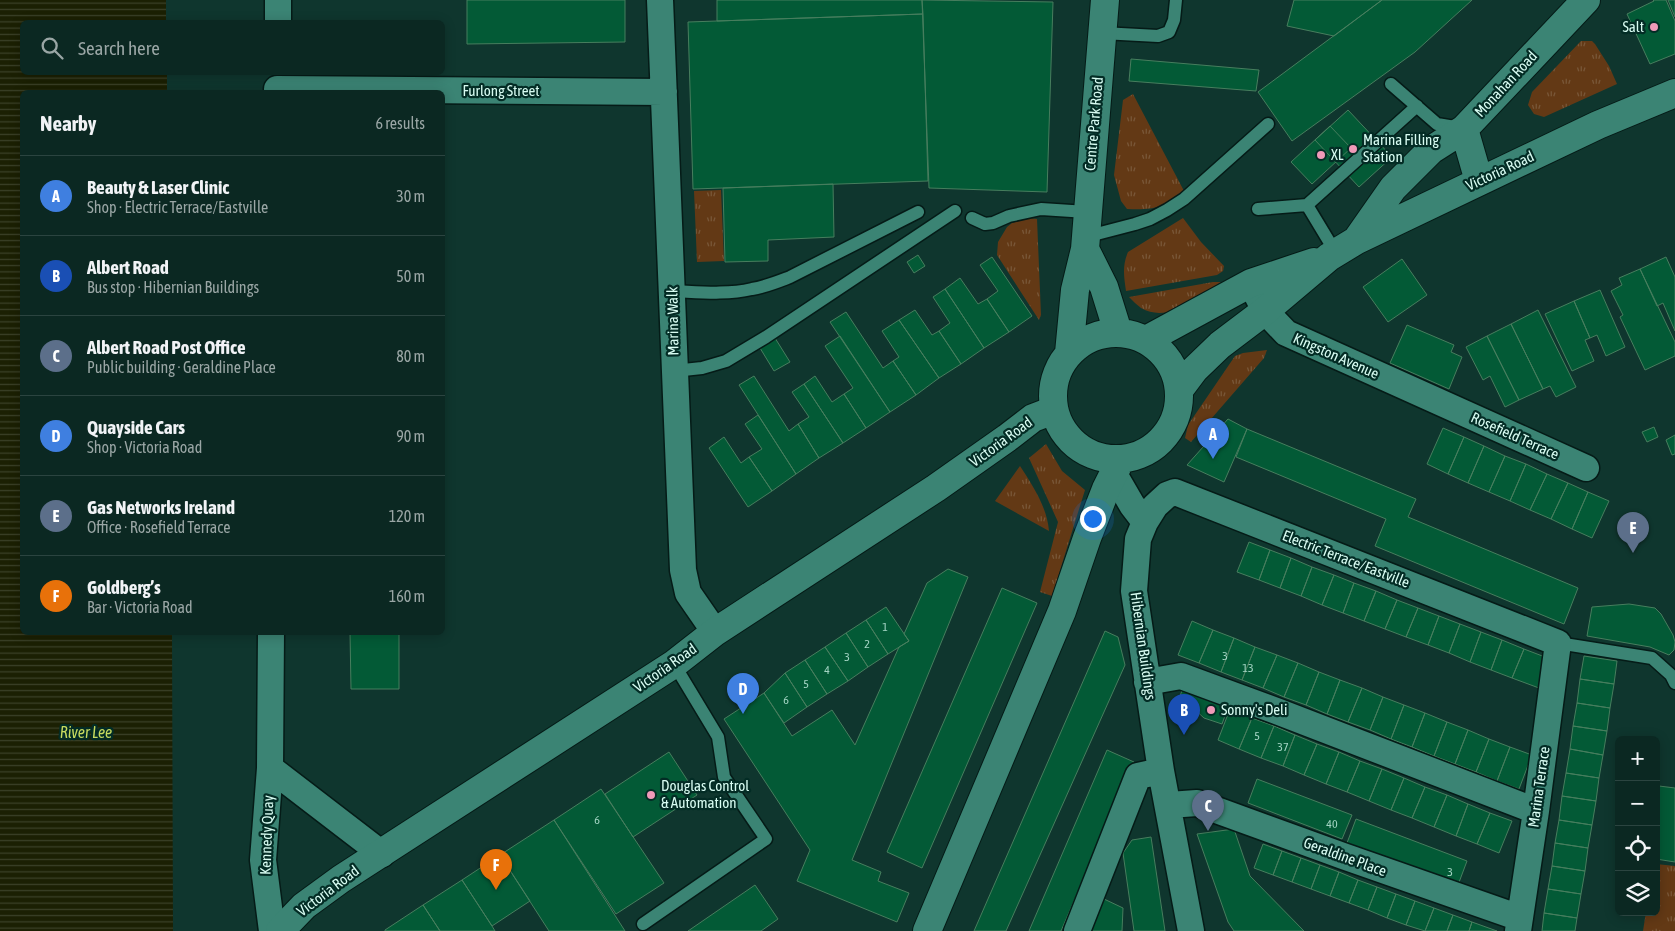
<!DOCTYPE html>
<meta charset="utf-8">
<style>
body{margin:0;font-family:"Asap Condensed",sans-serif;background:#14302a;color:#f1f3f6}
.controls{position:absolute;right:15px;bottom:15px;display:grid;overflow:hidden;border-radius:8px;box-shadow:0 2px 12px #0003}
.controls button{width:45px;height:45px;display:grid;place-items:center;padding:0;border:0;border-bottom:1px solid #2b4440;background:#0b2822;color:#f1f3f6;font:25px sans-serif}
.you{position:absolute;left:1092px;top:518px;width:18px;height:18px;margin:-12px;border:4px solid #fff;border-radius:50%;background:#1a73e8;box-shadow:0 0 0 8px #1a73e833}
.badge{display:grid;place-items:center;width:32px;height:32px;border-radius:50%;background:#ef9ab8;color:#fff;font-size:16px;font-weight:700}
.pin{position:absolute;translate:-50% -41px;filter:drop-shadow(0 1px 2px #0008)}
.pin::after{content:'';position:absolute;top:26px;width:18px;height:15px;background:inherit;clip-path:polygon(0 0,100% 0,50% 100%)}
.list{margin:0;padding:0;list-style:none}
h2{display:flex;justify-content:space-between;align-items:center;height:65px;margin:0;padding:0 20px;font-size:21px}
h2 small{font-size:16px;font-weight:400;color:#9aa6a5}
.list li{display:grid;grid-template-columns:32px 1fr auto;gap:15px;align-items:center;box-sizing:border-box;height:80px;padding:0 20px;border-top:1px solid #2b4440}
.list b{display:block;font-size:19px;white-space:nowrap}
.list p{margin:0;font-size:16px;white-space:nowrap;color:#9aa6a5}
.list em{font-size:16px;font-style:normal;color:#9aa6a5}
.icon{flex:none;width:28px;height:28px;fill:none;stroke:currentColor;stroke-width:2;stroke-linecap:round;stroke-linejoin:round}
.map{position:relative;flex:none;width:1675px;height:931px;overflow:hidden}
.search{position:absolute;background:#0b2822;box-shadow:0 2px 12px #0003;left:20px;top:20px;width:425px;height:55px;display:flex;align-items:center;gap:12px;box-sizing:border-box;padding:0 18px;border-radius:8px;color:#9aa6a5;font-size:19px}
.panel{position:absolute;background:#0b2822;box-shadow:0 2px 12px #0003;left:20px;top:90px;width:425px;height:545px;border-radius:8px}
.map>svg:first-child{display:block}
.grass{fill:url(#grass-tufts)}
.water{fill:url(#water-rules)}
.building{fill:#035a36;stroke:#477e5e}
.lines{fill:none;stroke-linecap:round;stroke-linejoin:round}
.service-casing{stroke:#051b17;stroke-width:15}
.minor-casing{stroke:#051b17;stroke-width:29}
.tertiary-casing{stroke:#051b17;stroke-width:30}
.service{stroke:#3b8474;stroke-width:12}
.minor{stroke:#3b8474;stroke-width:26}
.tertiary{stroke:#3b8474;stroke-width:28}
.poi-dot{fill:#ef9ab8;stroke:#032c25;stroke-width:2}
.labels{text-anchor:middle;stroke-width:4.5;stroke-linejoin:round;paint-order:stroke}
.number-label{font-size:12px;fill:#a3d4c3}
.poi-label{font-size:15px;fill:#d8fcf2;stroke:#032c25;text-anchor:start}
.street-label{font-size:15px;fill:#d8fcf2;stroke:#032c25}
.water-label{font-size:16px;font-style:italic;fill:#c7db5f;stroke:#032c25}
</style>
<div class="map">
<svg width="1675" height="931" viewBox="0 0 1675 931">
<defs>
<pattern id="grass-tufts" width="24" height="20" patternUnits="userSpaceOnUse" patternTransform="scale(1.25)"><rect width="24" height="20" fill="#633915"/><path d="M3 7l-1-3M5 7V3M7 7l1-3M15 17l-1-3M17 17v-4M19 17l1-3" fill="none" stroke="#795738"/></pattern>
<pattern id="water-rules" width="6" height="5" patternUnits="userSpaceOnUse" patternTransform="scale(1.25)"><rect width="6" height="5" fill="#1b2003"/><path d="M0 2.5h6" fill="none" stroke="#3b4128"/></pattern>
</defs>
<rect width="100%" height="100%" fill="#0f362e"/>
<path class="grass" d="M1581,41H1592L1595,44L1609,66L1617,84L1544,117L1534,114L1528,105L1532,92Z
M1133,94L1184,191C1163,208 1155,210 1127,209L1121,201L1114,175L1123,100Z
M721,190L724,261L697,262L694,191Z
M1028,218L1037,219L1041,315L1039,320L997,255L998,242L1007,227L1012,223Z
M1183,218L1201,242L1224,266L1223,271L1217,275L1126,291C1124,277 1122,266 1128,252Z
M1213,282H1221C1198,297 1169,324 1141,308C1137,305 1133,301 1129,297Z
M1267,350L1264,358L1191,442L1185,438L1188,425L1235,356L1243,353Z
M1046,444L1062,471L1085,490L1052,596L1040,592L1058,522L1029,458Z
M1020,466C1033,486 1047,507 1049,531L995,501Z
M1656,864L1675,866V931H1643L1646,912H1656Z"/>
<path class="water" d="M0,0H166V22H22V72L167,73V92H22V632L172,633L173,931H0Z"/>
<path class="building" d="M467,0H625V42L467,44Z
M717,0H922L923,14L717,21Z
M922,0L1053,2L1047,192L929,188Z
M1294,0H1382L1334,36L1287,26Z
M1382,0H1472L1415,52L1292,141L1258,92Z
M1653,0H1666L1675,21V54L1650,64L1627,14L1654,1Z
M1668,0H1675V17Z
M923,14L928,181L693,189L688,22Z
M1131,59L1259,70L1256,91L1129,81Z
M1348,110L1392,157L1359,187L1315,140Z
M1330,126L1351,148L1312,184L1291,162Z
M833,184L834,237L768,240V261L725,262L723,188Z
M918,255L925,266L914,273L907,262Z
M992,257L1032,316L1009,332L987,299L998,291L980,265Z
M1666,257L1675,277V331L1663,303L1657,306L1640,269Z
M1402,259L1427,295L1388,322L1363,287Z
M1640,269L1675,342V356L1645,370L1620,317L1623,315L1611,291L1622,285L1619,278Z
M960,278L978,304L987,299L1009,332L984,348L945,289Z
M945,289L984,348L961,364L939,331L950,323L933,297Z
M1600,290L1625,347L1606,356L1597,335L1590,338L1574,301Z
M1574,301L1590,338L1585,340L1594,361L1572,371L1545,314Z
M915,310L932,335L939,331L961,364L939,378L899,320Z
M1538,310L1576,387L1556,397L1550,386L1543,389L1511,324Z
M846,312L883,368L893,361L916,395L890,412L830,322Z
M899,320L939,378L916,395L893,361L899,357L882,331Z
M1511,324L1543,389L1519,400L1487,336Z
M1407,325L1454,345L1451,352L1462,357L1449,389L1390,363Z
M840,336L890,412L866,428L844,394L853,388L825,346Z
M1487,336L1519,400L1505,407L1490,376L1483,380L1466,347Z
M775,338L790,362L774,371L760,348Z
M754,376L789,431L798,424L819,458L796,474L739,385Z
M815,376L832,402L844,394L866,428L843,443L804,384Z
M804,384L843,443L819,458L798,424L809,417L792,392Z
M758,415L796,474L772,491L749,457L762,449L745,424Z
M1228,419L1247,429L1224,482L1187,465Z
M1654,427L1658,437L1647,442L1642,432Z
M1443,428L1464,437L1448,474L1427,464Z
M1247,429L1416,499L1408,517L1578,588L1564,624L1375,546L1386,519L1236,457Z
M1675,435V454L1672,455L1666,440Z
M724,437L741,463L749,457L772,491L748,507L709,448Z
M1464,437L1484,446L1468,483L1448,474Z
M1484,446L1505,456L1489,492L1468,483Z
M1505,456L1526,464L1510,501L1489,492Z
M1526,464L1547,474L1530,510L1510,501Z
M1547,474L1568,483L1551,519L1530,510Z
M1568,483L1588,492L1572,529L1551,519Z
M1588,492L1609,501L1592,538L1572,529Z
M1249,542L1270,550L1259,580L1237,572Z
M1270,550L1291,558L1280,588L1259,580Z
M1291,558L1312,567L1301,596L1280,588Z
M1312,567L1334,575L1322,605L1301,596Z
M948,569L968,577L852,860L881,872L878,881L909,893L897,922L797,881L810,850L724,719L764,693L792,736L832,710L855,745L899,647L909,641L904,634L927,583Z
M1334,575L1354,583L1343,613L1322,605Z
M1354,583L1376,591L1364,621L1343,613Z
M1002,588L1037,603L922,868L887,852Z
M1376,591L1397,600L1385,629L1364,621Z
M1397,600L1418,608L1406,637L1385,629Z
M1629,604L1655,608L1661,614L1673,635L1675,642L1674,650L1669,655L1650,647L1587,636L1592,607Z
M886,607L909,641L888,654L866,620Z
M1418,608L1439,616L1428,645L1406,637Z
M1439,616L1460,624L1449,653L1428,645Z
M866,620L888,654L868,667L846,633Z
M1192,621L1213,630L1199,663L1178,655Z
M1460,624L1481,632L1470,662L1449,653Z
M1213,630L1234,638L1221,672L1199,663Z
M1105,631L1118,637L1125,665L1006,931H974Z
M350,632H399V689H351Z
M1481,632L1502,640L1491,670L1470,662Z
M846,633L868,667L848,681L825,647Z
M1234,638L1255,647L1242,680L1221,672Z
M1502,640L1524,649L1512,678L1491,670Z
M825,647L848,681L827,694L805,660Z
M1255,647L1277,655L1263,688L1242,680Z
M1524,649L1545,657L1539,688L1512,678Z
M1277,655L1298,663L1284,697L1263,688Z
M1584,656L1617,661L1614,684L1580,679Z
M805,660L827,694L807,707L785,673Z
M1298,663L1319,672L1306,705L1284,697Z
M1319,672L1340,680L1327,714L1306,705Z
M785,673L807,707L784,723L764,693Z
M1580,679L1614,684L1610,708L1577,703Z
M1340,680L1362,688L1348,722L1327,714Z
M1184,685L1230,702L1222,724L1204,718L1180,696Z
M1362,688L1383,697L1370,730L1348,722Z
M1383,697L1404,705L1391,739L1370,730Z
M1577,703L1610,708L1607,731L1573,726Z
M1404,705L1425,713L1412,747L1391,739Z
M1230,709L1252,718L1239,749L1218,740Z
M1425,713L1447,722L1434,756L1412,747Z
M1252,718L1274,726L1261,758L1239,749Z
M1447,722L1468,730L1455,764L1434,756Z
M1274,726L1295,735L1283,766L1261,758Z
M1573,726L1607,731L1603,755L1570,749Z
M1468,730L1489,739L1476,772L1455,764Z
M1295,735L1317,744L1304,775L1283,766Z
M1489,739L1510,747L1497,781L1476,772Z
M1317,744L1339,752L1326,784L1304,775Z
M1510,747L1532,755L1519,789L1497,781Z
M1570,749L1603,755L1599,778L1566,773Z
M1107,750L1134,762L1061,931H1029Z
M669,752L697,795L633,837L605,794Z
M1339,752L1360,761L1347,792L1326,784Z
M1360,761L1382,769L1369,801L1347,792Z
M1382,769L1404,778L1391,810L1369,801Z
M1566,773L1599,778L1596,801L1562,796Z
M1404,778L1425,787L1412,818L1391,810Z
M1257,779L1352,815L1342,839L1248,803Z
M1659,786L1675,788V862L1656,859V812Z
M1425,787L1447,795L1434,827L1412,818Z
M601,789L664,883L616,914L554,820Z
M1447,795L1468,804L1456,836L1434,827Z
M1562,796L1596,801L1592,825L1559,820Z
M1468,804L1490,813L1477,844L1456,836Z
M1490,813L1512,821L1499,853L1477,844Z
M1356,819L1467,861L1458,885L1347,843Z
M554,820L625,931H549L500,855Z
M1559,820L1592,825L1588,848L1555,843Z
M1234,829L1250,876L1304,931H1234L1228,922L1197,834Z
M1151,837L1165,931H1134L1123,853L1132,840Z
M1555,843L1588,848L1585,871L1552,866Z
M1263,844L1282,851L1273,875L1254,868Z
M1282,851L1301,858L1292,882L1273,875Z
M500,855L530,901L492,926L462,880Z
M1301,858L1320,865L1311,889L1292,882Z
M1320,865L1339,872L1330,896L1311,889Z
M1552,866L1585,871L1581,894L1548,889Z
M1339,872L1358,880L1349,903L1330,896Z
M462,880L492,926L495,931H440L423,905Z
M1358,880L1377,887L1368,910L1349,903Z
M755,885L778,919L761,931H688Z
M1377,887L1396,894L1387,918L1368,910Z
M1548,889L1581,894L1577,918L1544,913Z
M1396,894L1415,901L1406,925L1387,918Z
M1104,899L1123,908L1122,931H1089Z
M1415,901L1434,908L1425,931L1406,925Z
M423,905L440,931H385V930Z
M1434,908L1453,915L1447,931H1425Z
M1544,913L1577,918L1575,931H1542Z
M1453,915L1472,922L1469,931H1447Z
M1472,922L1497,931H1469Z"/>
<g class="lines">
<g class="service-casing">
<path id="service" d="M1102,33L1158,36L1169,32L1174,20L1176,0
M1391,84L1437,124L1461,128
M1307,205L1336,253
M1258,209L1307,205L1417,106
M972,218L985,224L993,223L1009,216L1041,209L1087,212
M1085,237L1135,224L1150,219L1167,210L1184,199L1268,124
M673,291C699,292 726,295 752,289C765,287 777,282 790,277L918,212
M674,371L702,368L726,361L766,337L955,211
M1558,643L1652,658L1671,675L1675,683
M643,924L766,839L724,777L718,737L674,664"/>
</g>
<g class="minor-casing">
<path id="minor" d="M660,0L683,570L688,593L715,632
M278,22V0
M277,89L664,92
M1251,283L1265,311L1286,333L1586,468
M1114,474L1132,505L1145,522
M271,632L270,768L263,860L272,931
M1147,682L1181,676L1279,712L1536,811
M270,768L382,854
M1169,805L1197,803L1343,856L1520,918
M1077,931L1138,776L1161,771
M1191,931L1161,771L1134,591L1138,539L1145,522L1155,506L1167,495L1175,492L1558,643L1536,811L1518,931"/>
</g>
<g class="tertiary-casing">
<path id="tertiary" d="M1464,129L1479,181
M1358,238L1393,188L1431,150L1464,129L1586,0
M1085,249L1104,287L1118,332
M1053 396a63 63 0 1 1 126 0a63 63 0 1 1-126 0Z
M1146,340L1251,283L1314,262
M1069,353L1075,290L1085,249L1105,0
M1179,390L1194,370L1220,345L1265,311L1329,257L1357,240L1598,125L1675,93
M280,931L304,906L341,879L674,664L715,632L936,488L1007,438L1033,418L1054,410
M927,931L1062,611L1087,538L1106,489L1121,459"/>
</g>
<use href="#service" class="service"/>
<use href="#minor" class="minor"/>
<use href="#tertiary" class="tertiary"/>
</g>
<g class="poi-dot">
<circle cx="1654" cy="27" r="5"/>
<circle cx="1353" cy="149" r="5"/>
<circle cx="1321" cy="155" r="5"/>
<circle cx="1211" cy="710" r="5"/>
<circle cx="651" cy="795" r="5"/>
</g>
<g class="labels">
<g class="number-label">
<text x="885" y="631">1</text>
<text x="867" y="648">2</text>
<text x="1225" y="660">3</text>
<text x="847" y="661">3</text>
<text x="1248" y="672">13</text>
<text x="827" y="674">4</text>
<text x="806" y="688">5</text>
<text x="786" y="704">6</text>
<text x="1257" y="740">5</text>
<text x="1283" y="751">37</text>
<text x="597" y="824">6</text>
<text x="1332" y="828">40</text>
<text x="1450" y="876">3</text>
</g>
<g class="poi-label">
<text x="1644" y="32" text-anchor="end">Salt</text>
<text x="1363" y="145">Marina Filling<tspan x="1363" dy="17">Station</tspan></text>
<text x="1331" y="160">XL</text>
<text x="1221" y="715">Sonny's Deli</text>
<text x="661" y="791">Douglas Control<tspan x="661" dy="17">&amp; Automation</tspan></text>
</g>
<g class="street-label">
<text transform="translate(1506 84) rotate(-47)" y="5">Monahan Road</text>
<text x="501" y="96">Furlong Street</text>
<text transform="translate(1094 124) rotate(-85)" y="5">Centre Park Road</text>
<text transform="translate(1500 171) rotate(-25)" y="5">Victoria Road</text>
<text transform="translate(673 321) rotate(-91)" y="5">Marina Walk</text>
<text transform="translate(1336 356) rotate(24)" y="5">Kingston Avenue</text>
<text transform="translate(1515 436) rotate(24)" y="5">Rosefield Terrace</text>
<text transform="translate(1001 442) rotate(-36)" y="5">Victoria Road</text>
<text transform="translate(1346 559) rotate(21)" y="5">Electric Terrace/Eastville</text>
<text transform="translate(1143 646) rotate(82)" y="5">Hibernian Buildings</text>
<text transform="translate(665 668) rotate(-35)" y="5">Victoria Road</text>
<text transform="translate(1539 787) rotate(-82)" y="5">Marina Terrace</text>
<text transform="translate(267 835) rotate(-88)" y="5">Kennedy Quay</text>
<text transform="translate(1345 857) rotate(20)" y="5">Geraldine Place</text>
<text transform="translate(328 891) rotate(-37)" y="5">Victoria Road</text>
</g>
<g class="water-label">
<text x="86" y="738">River Lee</text>
</g>
</g>
</svg>
<div class="controls">
<button>+</button>
<button>−</button>
<button><svg class="icon" aria-label="locate" viewBox="0 0 24 24"><circle cx="12" cy="12" r="6"/><path d="M12 2v4M12 18v4M2 12h4M18 12h4"/></svg></button>
<button><svg class="icon" aria-label="layers" viewBox="0 0 24 24"><path d="M12 4l9 5-9 5-9-5zM3 14l9 5 9-5"/></svg></button>
</div>
<div class="you"></div>
<div class="pin badge" style="left:1213px;top:459px;background:#3f7fe0">A</div>
<div class="pin badge" style="left:1184px;top:735px;background:#1a4fb4">B</div>
<div class="pin badge" style="left:1208px;top:831px;background:#5c6f8a">C</div>
<div class="pin badge" style="left:743px;top:714px;background:#3f7fe0">D</div>
<div class="pin badge" style="left:1633px;top:553px;background:#5c6f8a">E</div>
<div class="pin badge" style="left:496px;top:890px;background:#e8710a">F</div>
<div class="search"><svg class="icon" aria-label="search" viewBox="0 0 24 24"><circle cx="10" cy="10" r="6"/><path d="M15 15l6 6"/></svg>Search here</div>
<section class="panel">
<h2>Nearby<small>6 results</small></h2>
<ul class="list">
<li><span class="badge" style="background:#3f7fe0">A</span><div><b>Beauty &amp; Laser Clinic</b><p>Shop · Electric Terrace/Eastville</p></div><em>30 m</em></li>
<li><span class="badge" style="background:#1a4fb4">B</span><div><b>Albert Road</b><p>Bus stop · Hibernian Buildings</p></div><em>50 m</em></li>
<li><span class="badge" style="background:#5c6f8a">C</span><div><b>Albert Road Post Office</b><p>Public building · Geraldine Place</p></div><em>80 m</em></li>
<li><span class="badge" style="background:#3f7fe0">D</span><div><b>Quayside Cars</b><p>Shop · Victoria Road</p></div><em>90 m</em></li>
<li><span class="badge" style="background:#5c6f8a">E</span><div><b>Gas Networks Ireland</b><p>Office · Rosefield Terrace</p></div><em>120 m</em></li>
<li><span class="badge" style="background:#e8710a">F</span><div><b>Goldberg’s</b><p>Bar · Victoria Road</p></div><em>160 m</em></li>
</ul>
</section>
</div>
